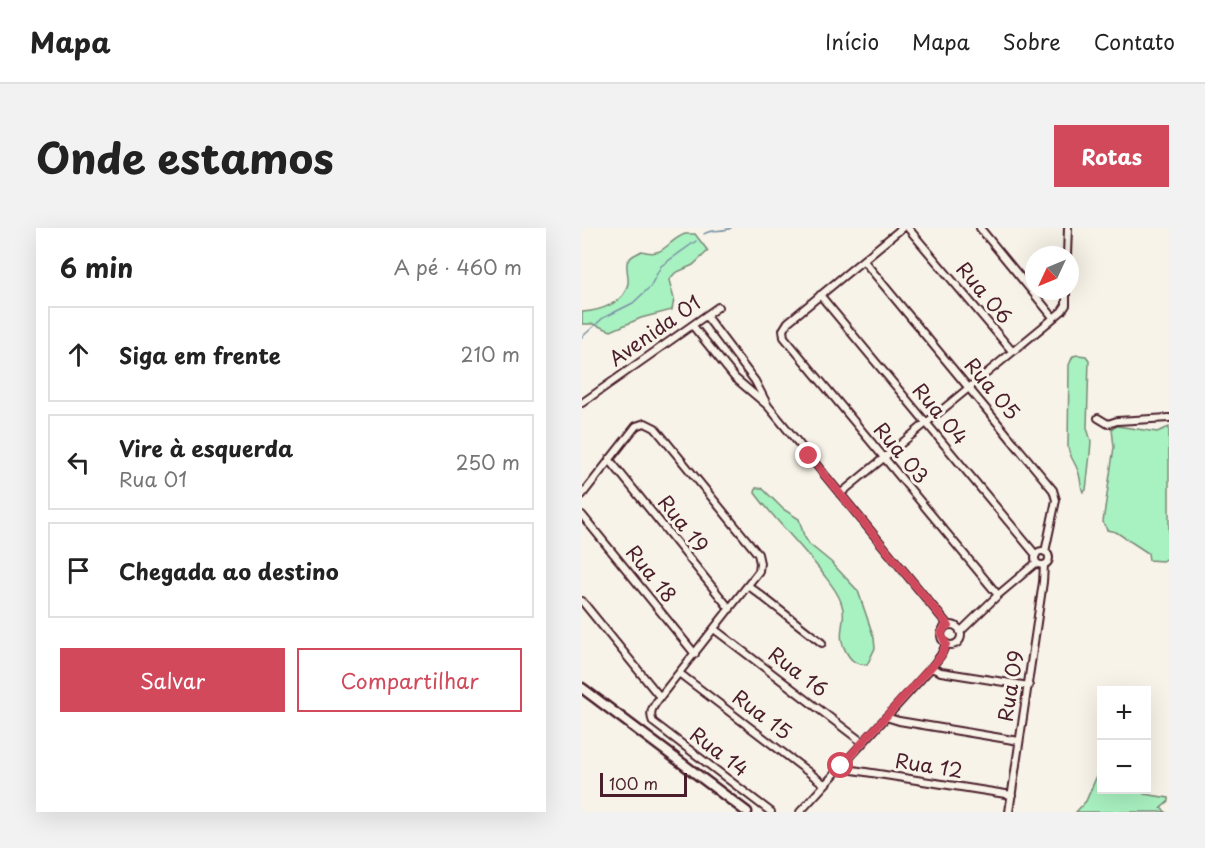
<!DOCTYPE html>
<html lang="pt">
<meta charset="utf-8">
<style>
body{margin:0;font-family:"Playpen Sans",sans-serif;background:#f2f2f2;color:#222}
.controls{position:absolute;right:18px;bottom:18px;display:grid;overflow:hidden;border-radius:0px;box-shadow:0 6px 24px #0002}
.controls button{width:54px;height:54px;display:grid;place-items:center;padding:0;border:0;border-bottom:2px solid #e0e0e0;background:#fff;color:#222;font:30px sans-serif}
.compass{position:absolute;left:443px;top:18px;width:54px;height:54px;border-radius:50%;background:#fff;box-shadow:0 6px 24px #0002;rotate:226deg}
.scale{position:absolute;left:18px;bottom:15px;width:87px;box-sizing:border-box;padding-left:6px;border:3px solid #4a1f2b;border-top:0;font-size:16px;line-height:21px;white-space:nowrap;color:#4a1f2b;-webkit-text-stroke:4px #f7f3e8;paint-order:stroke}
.stop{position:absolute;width:18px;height:18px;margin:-14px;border:4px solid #d1495b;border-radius:50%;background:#fff}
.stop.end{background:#d1495b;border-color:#fff;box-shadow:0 2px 6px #0008}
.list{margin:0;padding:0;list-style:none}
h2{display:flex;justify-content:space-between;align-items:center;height:78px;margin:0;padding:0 24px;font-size:26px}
h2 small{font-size:20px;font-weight:400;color:#767676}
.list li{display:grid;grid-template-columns:39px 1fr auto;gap:18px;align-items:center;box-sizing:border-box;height:96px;margin:0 12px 12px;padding:0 12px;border:2px solid #e0e0e0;border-radius:0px}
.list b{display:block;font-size:22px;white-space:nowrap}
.list p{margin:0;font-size:20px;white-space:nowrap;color:#767676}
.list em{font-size:20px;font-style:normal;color:#767676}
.actions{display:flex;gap:12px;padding:18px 24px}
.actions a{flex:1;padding:14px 0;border:2px solid #d1495b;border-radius:0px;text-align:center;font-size:21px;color:#d1495b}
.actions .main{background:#d1495b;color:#fff}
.icon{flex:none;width:33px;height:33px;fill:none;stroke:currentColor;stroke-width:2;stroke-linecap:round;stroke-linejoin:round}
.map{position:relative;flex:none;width:587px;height:584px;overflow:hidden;border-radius:0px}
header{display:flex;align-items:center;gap:36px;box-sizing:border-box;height:84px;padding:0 30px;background:#fff;border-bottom:2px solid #e0e0e0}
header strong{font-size:28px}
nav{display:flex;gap:33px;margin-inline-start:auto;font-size:21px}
.intro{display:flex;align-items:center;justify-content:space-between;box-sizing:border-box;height:144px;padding:0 36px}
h1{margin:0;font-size:42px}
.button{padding:15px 27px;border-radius:0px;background:#d1495b;color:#fff;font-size:21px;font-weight:700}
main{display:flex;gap:36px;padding:0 36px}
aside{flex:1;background:#fff;border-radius:0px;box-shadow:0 6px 24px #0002}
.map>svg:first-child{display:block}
.green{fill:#a8f1c0;stroke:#798876;stroke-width:1.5}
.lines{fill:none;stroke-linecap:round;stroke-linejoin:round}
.stream{stroke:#7990a7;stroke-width:1.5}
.street-casing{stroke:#4a1f2b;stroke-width:10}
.secondary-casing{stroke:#4a1f2b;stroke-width:13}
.street{stroke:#f7f3e8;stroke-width:6}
.secondary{stroke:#f7f3e8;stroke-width:8}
.route{stroke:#d1495b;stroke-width:8}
.labels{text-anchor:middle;stroke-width:6;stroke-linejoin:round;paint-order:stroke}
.street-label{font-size:20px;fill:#4a1f2b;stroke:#f7f3e8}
</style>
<header>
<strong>Mapa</strong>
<nav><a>Início</a><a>Mapa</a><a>Sobre</a><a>Contato</a></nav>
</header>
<div class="intro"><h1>Onde estamos</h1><a class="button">Rotas</a></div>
<main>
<aside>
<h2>6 min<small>A pé · 460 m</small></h2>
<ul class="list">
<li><svg class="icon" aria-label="ahead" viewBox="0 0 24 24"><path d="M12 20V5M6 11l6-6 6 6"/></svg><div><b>Siga em frente</b></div><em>210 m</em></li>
<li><svg class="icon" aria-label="left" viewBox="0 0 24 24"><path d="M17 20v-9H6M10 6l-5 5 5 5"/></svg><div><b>Vire à esquerda</b><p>Rua 01</p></div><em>250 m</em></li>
<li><svg class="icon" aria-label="arrive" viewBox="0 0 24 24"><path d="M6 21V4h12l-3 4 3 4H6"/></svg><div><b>Chegada ao destino</b></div></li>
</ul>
<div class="actions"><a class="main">Salvar</a><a>Compartilhar</a></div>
</aside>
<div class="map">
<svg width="587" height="584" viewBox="0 0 587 584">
<rect width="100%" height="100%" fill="#f7f3e8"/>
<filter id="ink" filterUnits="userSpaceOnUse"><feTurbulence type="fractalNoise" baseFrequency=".0167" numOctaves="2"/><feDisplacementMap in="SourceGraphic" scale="12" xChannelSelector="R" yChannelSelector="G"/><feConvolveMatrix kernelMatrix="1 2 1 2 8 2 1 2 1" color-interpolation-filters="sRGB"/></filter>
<g filter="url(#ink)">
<path class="green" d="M103,6H113L126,23L111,37L93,45L87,52L92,71L90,82L59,90L29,103L11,96H0V84C18,83 43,75 46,55C47,49 44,41 45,35C47,28 55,26 60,23C83,30 84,13 103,6Z
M496,127L504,128L507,132L505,200L509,213L508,226L504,262L501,264C498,258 499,250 496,243C493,234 487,228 486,219L487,137L491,128Z
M535,198L575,204L587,199V330L580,333L567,332L566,325L534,304L525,302L521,294L532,219L530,201Z
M174,260H180L201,281L217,291L222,308L227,316L249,334L276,363L292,410L293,420L285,437C276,436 271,435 266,427C251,404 267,395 259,374C255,362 246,353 239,343C218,316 193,292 173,265Z
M519,545L520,562H560L562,566L587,570V573L579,580L584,584H494L504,573L514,550Z"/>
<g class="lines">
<path class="stream" d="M122,6C129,1 141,4 149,0
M0,109L21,90L51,75L68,59L79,38L114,13"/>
<g class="street-casing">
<path id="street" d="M320,0L206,94L201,102L202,109L416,367
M326,0L430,123
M398,0L471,89
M485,27L486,0
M281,32L471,262L474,272L463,324
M238,67L454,327
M124,88L173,153L186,178
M111,98L153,150L186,178L366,397
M0,175L136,79
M516,190L526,196L535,193L587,190
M27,231L148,381
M258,266L480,83L484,77V63
M0,267L54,198L63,195L73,200L176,326L178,335L177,343L78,469C72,478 66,483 71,494L189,584
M0,287L113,426
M453 330a7 7 0 1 1 14 0a7 7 0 1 1-14 0Z
M167,358L240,415
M0,373L78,469
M359 407a10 10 0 1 1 20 0a10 10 0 1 1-20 0Z
M132,401L280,514
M378,404L416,367L454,335
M349,440L359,444L447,458
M97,445L242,556
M304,489L317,493L437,513
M259,538L271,542L430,567
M218,584L349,440L359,427L364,416
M427,584L461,354L462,337"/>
</g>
<g class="secondary-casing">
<path id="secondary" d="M0,460L165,584"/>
</g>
<use href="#street" class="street"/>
<use href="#secondary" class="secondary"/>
</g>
</g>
<g class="lines" filter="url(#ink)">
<path class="route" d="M227,228L366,397L363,399L359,406L364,416L359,428L259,538"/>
</g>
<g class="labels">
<g class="street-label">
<text transform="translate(402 65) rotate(50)" y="7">Rua 06</text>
<text transform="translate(73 103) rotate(-35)" y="7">Avenida 01</text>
<text transform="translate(410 161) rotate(50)" y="7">Rua 05</text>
<text transform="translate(358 186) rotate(50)" y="7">Rua 04</text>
<text transform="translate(319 225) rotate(50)" y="7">Rua 03</text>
<text transform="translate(101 296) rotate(51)" y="7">Rua 19</text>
<text transform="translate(69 346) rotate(51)" y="7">Rua 18</text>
<text transform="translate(216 444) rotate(37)" y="7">Rua 16</text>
<text transform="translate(429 458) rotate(-81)" y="7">Rua 09</text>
<text transform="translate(180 487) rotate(37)" y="7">Rua 15</text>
<text transform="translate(137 524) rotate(37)" y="7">Rua 14</text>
<text transform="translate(347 538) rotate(9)" y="7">Rua 12</text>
</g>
</g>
</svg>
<div class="controls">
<button>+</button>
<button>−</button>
</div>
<svg class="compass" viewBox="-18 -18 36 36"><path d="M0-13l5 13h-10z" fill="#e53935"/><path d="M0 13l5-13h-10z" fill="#767676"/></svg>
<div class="scale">100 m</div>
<div class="stop" style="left:259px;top:538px"></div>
<div class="stop end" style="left:227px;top:228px"></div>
</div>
</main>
